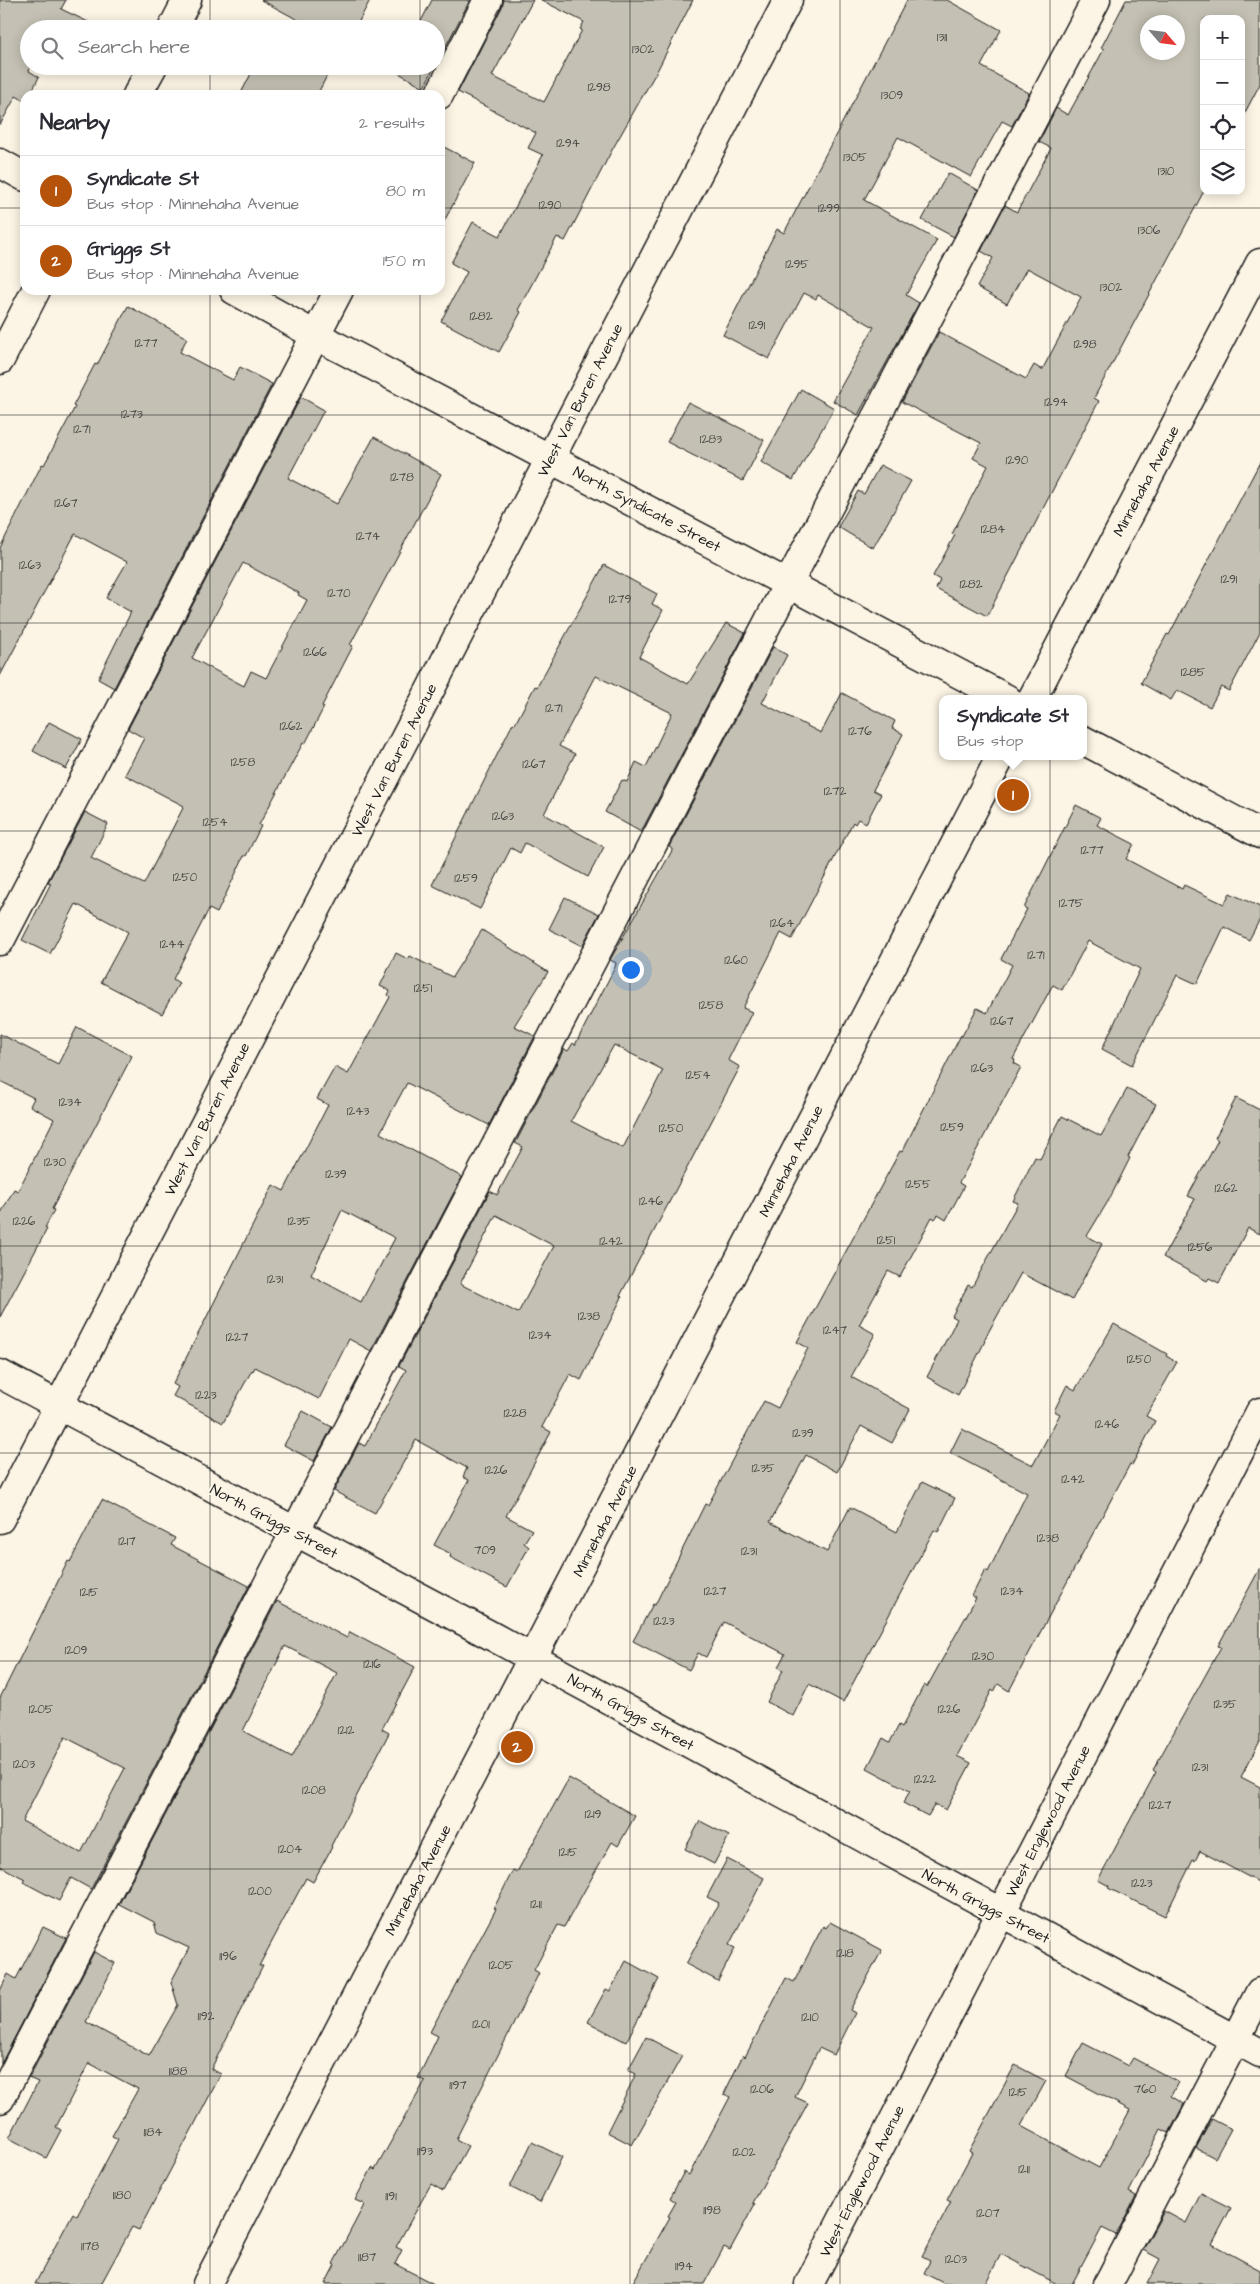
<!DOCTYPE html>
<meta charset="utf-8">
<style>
body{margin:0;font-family:"Architects Daughter",sans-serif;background:#f2f2f3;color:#2b2b33}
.controls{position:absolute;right:15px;top:15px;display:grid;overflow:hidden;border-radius:10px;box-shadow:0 2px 12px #0003}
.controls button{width:45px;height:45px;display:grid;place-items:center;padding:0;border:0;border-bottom:1px solid #e1e1e2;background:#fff;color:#2b2b33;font:25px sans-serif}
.compass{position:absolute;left:1140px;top:15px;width:45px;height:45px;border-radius:50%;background:#fff;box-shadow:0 2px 12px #0003;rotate:118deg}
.you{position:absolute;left:630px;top:969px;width:18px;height:18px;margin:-12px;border:4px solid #fff;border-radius:50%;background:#1a73e8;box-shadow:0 0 0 8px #1a73e833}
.badge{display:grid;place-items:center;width:32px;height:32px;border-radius:50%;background:#b45309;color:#fff;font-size:16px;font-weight:700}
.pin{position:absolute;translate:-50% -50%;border:2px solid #fff;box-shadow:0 1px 5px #0006}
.popup{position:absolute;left:939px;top:695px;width:148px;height:65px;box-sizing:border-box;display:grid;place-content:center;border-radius:10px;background:#fff;filter:drop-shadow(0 1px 4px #0005);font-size:16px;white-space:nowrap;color:#7c7c81}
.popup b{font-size:19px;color:#2b2b33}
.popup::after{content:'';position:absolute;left:50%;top:100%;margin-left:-10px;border:10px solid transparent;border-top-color:#fff}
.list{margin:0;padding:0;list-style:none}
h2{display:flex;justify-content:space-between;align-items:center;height:65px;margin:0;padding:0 20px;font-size:21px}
h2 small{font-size:16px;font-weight:400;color:#7c7c81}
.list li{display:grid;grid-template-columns:32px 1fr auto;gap:15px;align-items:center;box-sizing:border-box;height:70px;padding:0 20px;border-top:1px solid #e1e1e2}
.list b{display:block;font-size:19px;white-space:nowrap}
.list p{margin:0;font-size:16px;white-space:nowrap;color:#7c7c81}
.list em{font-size:16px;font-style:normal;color:#7c7c81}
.icon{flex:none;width:28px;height:28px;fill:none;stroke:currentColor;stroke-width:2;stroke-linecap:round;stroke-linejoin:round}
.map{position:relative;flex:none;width:1260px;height:2284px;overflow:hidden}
.search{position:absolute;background:#fff;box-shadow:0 2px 12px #0003;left:20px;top:20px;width:425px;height:55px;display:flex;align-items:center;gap:12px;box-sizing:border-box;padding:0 18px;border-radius:28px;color:#7c7c81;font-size:19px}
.panel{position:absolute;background:#fff;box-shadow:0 2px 12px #0003;left:20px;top:90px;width:425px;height:205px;border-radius:15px}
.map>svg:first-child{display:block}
.building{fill:#c4c0b3;stroke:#1c1c1c;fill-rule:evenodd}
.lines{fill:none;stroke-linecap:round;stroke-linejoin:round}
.minor-casing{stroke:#1c1c1c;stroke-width:31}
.minor{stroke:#fcf5e5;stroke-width:28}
.grid{fill:none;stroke:#1c1c1c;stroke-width:1;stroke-opacity:0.55}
.labels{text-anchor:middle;stroke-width:4;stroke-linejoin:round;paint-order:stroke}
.number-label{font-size:12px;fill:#464542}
.street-label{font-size:15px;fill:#1c1c1c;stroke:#fcf5e5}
</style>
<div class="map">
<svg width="1260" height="2284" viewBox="0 0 1260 2284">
<rect width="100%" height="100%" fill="#fcf5e5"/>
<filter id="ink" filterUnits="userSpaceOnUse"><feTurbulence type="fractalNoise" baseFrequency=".02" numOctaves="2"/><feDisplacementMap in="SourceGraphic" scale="10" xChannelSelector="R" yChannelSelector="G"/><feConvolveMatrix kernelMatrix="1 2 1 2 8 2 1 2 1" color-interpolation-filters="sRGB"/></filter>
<g filter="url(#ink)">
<path class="building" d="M0,0H66L61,9L103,29H29V66H31L29,71L39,77L30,95H25V101L16,96L0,125Z
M261,0H370L355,29H315Z
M432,0H470L436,65V29H417Z
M504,0H533L492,76L544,102L582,30L580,29L584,22L541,0H693L658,69L612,150L565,241L557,237L518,310L521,312L499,352L441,321L467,272L451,263L473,222L500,236L543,155L528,148L536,133L458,92L502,7Z
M907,0H947L1001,30L981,66L1029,93L1012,126L1002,121L971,177L898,137L864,200L937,240L906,295L919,303L858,415L833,401L874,327L818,295L816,299L804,293L769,359L723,335L777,229L784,233Z
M1126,0H1260V84L1241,120V19H1204V191L1094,398L1099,401L987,616L936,589L940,580L933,576L955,535L952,534L988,466L973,458L981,443L902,402L939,332L1026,379L1034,365L1042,370L1081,297L1027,268L1007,304L977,287L993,258L981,251L1005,205L1017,212L1050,150L1051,148L1039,142L1056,108L1068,115L1104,49L1101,48ZM1148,22H1178V52H1148Z
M255,66H332L317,95H240Z
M398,66H435L424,87L395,71Z
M440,145L475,163L440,229Z
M948,173L978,190L954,237L922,220Z
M128,306L187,338L180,352L233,380L240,367L272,384L114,688L98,679L131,612L106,598L127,562L75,534L0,676V548L42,464L44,465L75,407L73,406L95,364L97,365Z
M801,389L834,408L793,480L761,462Z
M301,397L324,410L288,478L337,504L374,437L441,474L350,645L353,646L322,706L324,707L305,744L303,743L259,825L261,826L246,856H244L217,913L209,909L173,979L179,983L162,1014L101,982L128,932L76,904L50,954L22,940L51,883L48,882L85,812L108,824L91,858L144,884L184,806L125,775L144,738L128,729ZM243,563L299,593L298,595L307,600L266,678L251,671L244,686L192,658Z
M688,402L764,440L743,481L667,442Z
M1260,462V632L1229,691L1221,687L1210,707L1177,690L1171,700L1141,683L1167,634L1169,635Z
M880,465L911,481L873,548L838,527L858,491L864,494Z
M604,565L657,594L652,604L663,610L639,657L688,684L726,623L745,633L641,832L605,812L622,780L627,782L636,762L646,767L672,713L596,676L559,746L575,754L544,814L604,847L588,877L525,843L520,853L511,848L480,909L432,885L513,723L515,724L535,686L537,687Z
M773,647L787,655L762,703L821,733L842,693L895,721L892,728L903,734L873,790L881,794L866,823L858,819L855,824L853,822L792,939L781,933L743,1008L752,1012L728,1060L740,1067L620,1296L622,1297L581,1380L570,1374L542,1427L551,1432L506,1516L532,1530L524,1543L529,1547L507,1587L450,1557L451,1554L434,1545L469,1480L463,1477L467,1468L416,1440L375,1513L334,1491L359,1443L365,1446L406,1370L399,1366L490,1191L497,1195L523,1147L515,1143L517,1140L564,1049L568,1051L573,1043L575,1045L615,967L616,963L610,960L673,849L669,847ZM614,1045L663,1070L623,1148L571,1121ZM496,1215L554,1246L518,1313L460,1284Z
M49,722L82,739L66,769L33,751Z
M1076,805L1101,818L1097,825L1134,844L1126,859L1182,889L1184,885L1224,904L1230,893L1260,907V919L1249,940L1224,927L1197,984L1177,975L1132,1065L1102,1049L1140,969L1088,941L1062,990L1053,985L1051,988L1013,1059L1015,1060L1014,1063L1021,1067L959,1183L964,1186L946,1220L938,1215L935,1219L932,1217L900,1277L888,1271L859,1325L875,1334L851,1377L910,1409L892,1443L861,1426L837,1472L806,1455L770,1522L827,1552L850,1507L897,1532L922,1482L955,1498L938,1532L934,1530L843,1702L809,1684L793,1716L767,1702L783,1670L778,1667L785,1654L724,1622L706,1657L698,1653L689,1670L633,1641L653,1604L655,1605L705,1504L708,1505L764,1401L778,1408L808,1348L797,1342L900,1151L902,1152L961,1035L962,1036L977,1008L987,1013L1012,965L1001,959L1027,909L1024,908Z
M565,897L599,914L582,946L549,929Z
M482,930L548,972L514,1026L535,1036L489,1125L407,1083L380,1133L462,1177L371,1351L349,1339L319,1399L255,1367L253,1371L252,1370L223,1423L173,1396L178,1387L173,1384L273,1185L284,1191L328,1105L317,1099L335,1067L348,1074L390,997L388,995L390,991L380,986L396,953L408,959L410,956L452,977ZM342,1210L395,1238L361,1302L311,1275Z
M77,1027L132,1056L52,1209L54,1210L45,1228L47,1229L0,1317V1215L14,1189L18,1191L54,1119L30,1106L34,1098L0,1081V1034L58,1064Z
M1127,1089L1156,1104L1128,1157L1130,1158L1110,1198L1087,1236L1102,1244L1072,1300L1021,1273L984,1340L985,1341L958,1395L927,1377L957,1319L952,1316L968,1285L972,1287L1018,1203L1013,1201L1035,1157L1040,1159L1062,1116L1101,1136Z
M1236,1098L1260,1110V1234L1248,1228L1219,1283L1209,1278L1207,1281L1163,1257L1195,1199L1188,1196L1218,1140L1215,1138Z
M1114,1324L1167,1354L1166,1356L1177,1362L1146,1416L1155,1421L1132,1465L1130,1464L1009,1691L998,1684L994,1692L992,1690L957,1756L971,1763L946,1810L935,1804L928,1816L903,1803L910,1791L867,1768L883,1738L890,1742L899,1725L902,1727L924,1685L927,1687L976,1598L972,1596L985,1570L988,1572L1027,1493L950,1453L962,1429L1033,1465L1060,1414L1054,1411L1067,1385L1075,1390Z
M303,1411L332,1427L314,1461L284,1445Z
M102,1500L175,1538L171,1545L249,1586L91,1889L71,1878L59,1901L23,1882L25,1879L0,1866V1698L68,1561L70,1562ZM65,1737L125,1768L81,1853L22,1821Z
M1260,1568V1741L1241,1777L1260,1787V1883L1200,1851L1195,1861L1193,1860L1165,1916L1108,1888L1109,1886L1098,1880L1156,1772L1153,1770L1221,1647L1218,1646Z
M277,1601L347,1638L350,1632L415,1667L382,1729L389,1733L331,1846L332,1847L313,1882L306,1878L259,1966H263L211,2069L221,2074L139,2230L132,2227L101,2284H35L73,2213L77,2216L118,2139L112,2136L138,2089L89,2063L56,2127L61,2130L46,2158L9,2138L38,2082L29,2078L94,1952L115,1963L86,2022L149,2056L178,2005L171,1982L189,1948L157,1933L154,1922L119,1904ZM285,1646L337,1673L292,1757L243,1731Z
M569,1778L635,1816L618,1846L612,1842L564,1927L558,1925L534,1970L539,1973L456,2139L468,2146L443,2191L431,2184L396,2247L402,2250L395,2264L434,2284H325L335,2265L333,2264L363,2207L364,2204L355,2200L372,2168L375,2170L425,2081L418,2078L438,2036L430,2032L496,1909L494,1908L513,1870L517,1872Z
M700,1821L729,1836L714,1864L685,1849Z
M727,1859L764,1878L729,1945L735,1948L718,1981L686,1964L719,1903L707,1897Z
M830,1922L882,1950L850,2010L855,2013L834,2055L819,2048L795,2097L808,2103L753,2203L755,2204L730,2250L724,2247L704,2284H632L670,2217L668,2216L676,2202L670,2198L684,2172L689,2175L730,2097L724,2094L743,2055L745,2057L786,1978L794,1982L823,1926L826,1928Z
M43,1927L66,1938L1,2064L0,1991L8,1974L16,1979Z
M626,1961L659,1979L626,2042L588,2022L606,1989L610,1991Z
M646,2037L682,2056L632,2145L607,2132L636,2074L628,2070Z
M1083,2043L1128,2066L1133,2058L1178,2082L1171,2096L1184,2104L1169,2133L1161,2129L1129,2192L1136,2196L1116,2235L1102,2228L1072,2284H1057L1001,2254L985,2284H945L924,2273L930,2261L922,2257L951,2202L947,2200L972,2153L969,2151L1015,2065L1046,2081L1021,2126L1099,2168L1130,2110L1066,2076Z
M1212,2119L1231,2129L1215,2158L1196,2148Z
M532,2142L562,2157L540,2202L510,2187Z
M1201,2193L1231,2208L1212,2244L1260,2270V2284H1147L1160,2259L1143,2250L1164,2211L1186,2223Z"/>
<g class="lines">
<g class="minor-casing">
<path id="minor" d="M172,29L187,0
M137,95L153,66
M439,95L488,0
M0,163L25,177
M234,290L315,335L1007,699
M0,360L36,290
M1032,699L1260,263
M1083,740L1260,834
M0,941L339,290
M0,1374L488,1634L1260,2053
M0,1519L788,0
M0,2099L788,584L1096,0
M207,2284L1001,756
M809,2284L1260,1412
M1108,2284L1260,1992"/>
</g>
<use href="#minor" class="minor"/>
</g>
</g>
<path class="grid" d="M210,0V29M420,0V29M630,0V2284M840,0V2284M1050,0V2284M210,66V95M420,66V95M0,208H25M440,208H1260M210,290V2284M420,290V2284M0,415H1260M0,623H1260M0,831H1260M0,1038H1260M0,1246H1260M0,1453H1260M0,1661H1260M0,1869H1260M0,2076H1260"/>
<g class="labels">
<g class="number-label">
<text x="942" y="41">1311</text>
<text x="643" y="53">1302</text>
<text x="599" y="91">1298</text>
<text x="892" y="99">1309</text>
<text x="568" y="147">1294</text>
<text x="855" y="161">1305</text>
<text x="1166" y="175">1310</text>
<text x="550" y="209">1290</text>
<text x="829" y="212">1299</text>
<text x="1149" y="234">1306</text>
<text x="797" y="268">1295</text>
<text x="1111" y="291">1302</text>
<text x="481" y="320">1282</text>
<text x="757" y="329">1291</text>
<text x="146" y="347">1277</text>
<text x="1085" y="348">1298</text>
<text x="1056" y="406">1294</text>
<text x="132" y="418">1273</text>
<text x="82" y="433">1271</text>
<text x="711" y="443">1283</text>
<text x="1017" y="464">1290</text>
<text x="402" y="481">1278</text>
<text x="66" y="507">1267</text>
<text x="993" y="533">1284</text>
<text x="368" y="540">1274</text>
<text x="30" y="569">1263</text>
<text x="1229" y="583">1291</text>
<text x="971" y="588">1282</text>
<text x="339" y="597">1270</text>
<text x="620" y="603">1279</text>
<text x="315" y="656">1266</text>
<text x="1193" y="676">1285</text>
<text x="554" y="712">1271</text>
<text x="291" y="730">1262</text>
<text x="860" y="735">1276</text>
<text x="243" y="766">1258</text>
<text x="534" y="768">1267</text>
<text x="835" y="795">1272</text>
<text x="503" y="820">1263</text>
<text x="215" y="826">1254</text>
<text x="1092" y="854">1277</text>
<text x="185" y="881">1250</text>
<text x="466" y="882">1259</text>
<text x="1071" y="907">1275</text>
<text x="782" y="927">1264</text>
<text x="172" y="948">1244</text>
<text x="1036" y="959">1271</text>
<text x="736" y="964">1260</text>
<text x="423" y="992">1251</text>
<text x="711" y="1009">1258</text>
<text x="1002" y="1025">1267</text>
<text x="982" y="1072">1263</text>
<text x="698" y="1079">1254</text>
<text x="70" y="1106">1234</text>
<text x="358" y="1115">1243</text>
<text x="952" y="1131">1259</text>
<text x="671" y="1132">1250</text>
<text x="55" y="1166">1230</text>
<text x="336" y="1178">1239</text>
<text x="918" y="1188">1255</text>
<text x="1226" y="1192">1262</text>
<text x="651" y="1205">1246</text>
<text x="24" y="1225">1226</text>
<text x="299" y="1225">1235</text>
<text x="886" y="1244">1251</text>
<text x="611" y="1245">1242</text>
<text x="1200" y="1251">1256</text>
<text x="275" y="1283">1231</text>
<text x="589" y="1320">1238</text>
<text x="835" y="1334">1247</text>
<text x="540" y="1339">1234</text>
<text x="237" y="1341">1227</text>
<text x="1139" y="1363">1250</text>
<text x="206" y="1399">1223</text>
<text x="515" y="1417">1228</text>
<text x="1107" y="1428">1246</text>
<text x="803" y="1437">1239</text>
<text x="763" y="1472">1235</text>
<text x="496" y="1474">1226</text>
<text x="1073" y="1483">1242</text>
<text x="1048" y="1542">1238</text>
<text x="127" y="1545">1217</text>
<text x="485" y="1554">709</text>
<text x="749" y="1555">1231</text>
<text x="715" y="1595">1227</text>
<text x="1012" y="1595">1234</text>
<text x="89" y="1596">1215</text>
<text x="664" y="1625">1223</text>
<text x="76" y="1654">1209</text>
<text x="983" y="1660">1230</text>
<text x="372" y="1668">1216</text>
<text x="1225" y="1708">1235</text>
<text x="41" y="1713">1205</text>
<text x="949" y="1713">1226</text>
<text x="346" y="1734">1212</text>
<text x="24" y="1768">1203</text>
<text x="1200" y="1771">1231</text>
<text x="925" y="1783">1222</text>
<text x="314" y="1794">1208</text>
<text x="1160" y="1809">1227</text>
<text x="593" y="1818">1219</text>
<text x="290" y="1853">1204</text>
<text x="568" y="1856">1215</text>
<text x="1142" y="1887">1223</text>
<text x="260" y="1895">1200</text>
<text x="536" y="1908">1211</text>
<text x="845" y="1957">1218</text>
<text x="228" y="1960">1196</text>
<text x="501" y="1969">1205</text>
<text x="206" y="2020">1192</text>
<text x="810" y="2021">1210</text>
<text x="481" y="2028">1201</text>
<text x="178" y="2075">1188</text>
<text x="458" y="2089">1197</text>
<text x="762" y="2093">1206</text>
<text x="1145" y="2093">760</text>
<text x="1018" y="2096">1215</text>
<text x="153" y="2136">1184</text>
<text x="425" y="2155">1193</text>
<text x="744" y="2156">1202</text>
<text x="1024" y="2173">1211</text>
<text x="122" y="2199">1180</text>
<text x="391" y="2200">1191</text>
<text x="712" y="2214">1198</text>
<text x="988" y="2217">1207</text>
<text x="90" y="2250">1178</text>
<text x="367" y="2261">1187</text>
<text x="956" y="2263">1203</text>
<text x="684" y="2270">1194</text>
</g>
<g class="street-label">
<text transform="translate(580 400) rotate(-63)" y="5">West Van Buren Avenue</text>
<text transform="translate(1146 481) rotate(-62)" y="5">Minnehaha Avenue</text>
<text transform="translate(647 509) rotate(28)" y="5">North Syndicate Street</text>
<text transform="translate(394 760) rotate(-63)" y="5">West Van Buren Avenue</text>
<text transform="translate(207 1119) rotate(-63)" y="5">West Van Buren Avenue</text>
<text transform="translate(791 1161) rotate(-63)" y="5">Minnehaha Avenue</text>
<text transform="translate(274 1521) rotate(28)" y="5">North Griggs Street</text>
<text transform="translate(605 1521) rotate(-63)" y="5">Minnehaha Avenue</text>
<text transform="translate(631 1712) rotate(29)" y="5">North Griggs Street</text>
<text transform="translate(1048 1821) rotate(-63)" y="5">West Englewood Avenue</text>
<text transform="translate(418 1880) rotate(-62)" y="5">Minnehaha Avenue</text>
<text transform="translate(986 1906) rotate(28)" y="5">North Griggs Street</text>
<text transform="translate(862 2181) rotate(-63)" y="5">West Englewood Avenue</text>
</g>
</g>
</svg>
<div class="controls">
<button>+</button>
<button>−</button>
<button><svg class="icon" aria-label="locate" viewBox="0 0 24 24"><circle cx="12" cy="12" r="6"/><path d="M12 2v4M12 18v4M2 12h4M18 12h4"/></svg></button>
<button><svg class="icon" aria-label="layers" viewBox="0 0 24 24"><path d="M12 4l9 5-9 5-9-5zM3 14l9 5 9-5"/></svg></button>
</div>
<svg class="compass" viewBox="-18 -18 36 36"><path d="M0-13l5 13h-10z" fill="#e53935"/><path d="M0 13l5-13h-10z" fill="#7c7c81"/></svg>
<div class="you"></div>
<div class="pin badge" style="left:1013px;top:795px">1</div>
<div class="popup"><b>Syndicate St</b>Bus stop</div>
<div class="pin badge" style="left:517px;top:1747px">2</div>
<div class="search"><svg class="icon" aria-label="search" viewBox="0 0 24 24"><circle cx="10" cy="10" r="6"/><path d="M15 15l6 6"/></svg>Search here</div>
<section class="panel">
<h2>Nearby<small>2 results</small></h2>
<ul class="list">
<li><span class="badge">1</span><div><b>Syndicate St</b><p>Bus stop · Minnehaha Avenue</p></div><em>80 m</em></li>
<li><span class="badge">2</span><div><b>Griggs St</b><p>Bus stop · Minnehaha Avenue</p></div><em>150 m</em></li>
</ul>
</section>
</div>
